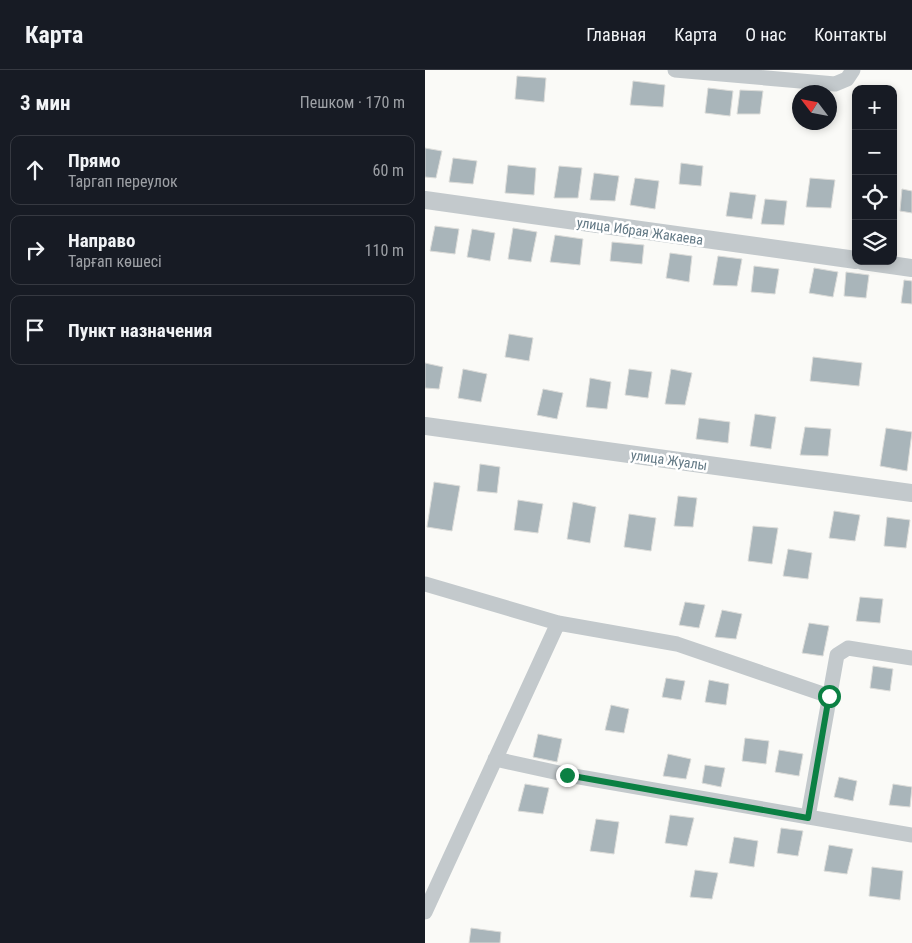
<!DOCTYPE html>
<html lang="ru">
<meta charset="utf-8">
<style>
body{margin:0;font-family:"Roboto Condensed",sans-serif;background:#242831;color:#f1f3f6}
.controls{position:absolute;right:15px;top:15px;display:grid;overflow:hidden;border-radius:10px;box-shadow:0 2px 8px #0003}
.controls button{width:45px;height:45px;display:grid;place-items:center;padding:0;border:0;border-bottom:1px solid #363941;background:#171b24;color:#f1f3f6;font:25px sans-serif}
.compass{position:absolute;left:367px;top:15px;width:45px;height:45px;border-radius:50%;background:#171b24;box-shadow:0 2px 8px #0003;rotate:302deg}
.stop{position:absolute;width:15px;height:15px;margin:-11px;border:4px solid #0b8043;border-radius:50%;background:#fff}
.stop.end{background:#0b8043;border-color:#fff;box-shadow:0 1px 5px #0008}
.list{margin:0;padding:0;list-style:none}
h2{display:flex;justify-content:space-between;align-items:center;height:65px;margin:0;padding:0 20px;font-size:21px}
h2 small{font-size:16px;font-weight:400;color:#9ea1a6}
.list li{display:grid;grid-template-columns:32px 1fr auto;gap:15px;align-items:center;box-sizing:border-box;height:70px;margin:0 10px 10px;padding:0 10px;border:1px solid #363941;border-radius:10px}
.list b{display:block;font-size:19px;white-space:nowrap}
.list p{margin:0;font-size:16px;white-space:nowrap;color:#9ea1a6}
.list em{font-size:16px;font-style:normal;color:#9ea1a6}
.icon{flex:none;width:28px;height:28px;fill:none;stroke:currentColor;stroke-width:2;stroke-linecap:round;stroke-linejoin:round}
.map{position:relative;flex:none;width:487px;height:873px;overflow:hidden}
header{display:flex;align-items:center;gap:30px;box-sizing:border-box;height:70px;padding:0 25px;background:#171b24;border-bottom:1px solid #363941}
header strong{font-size:24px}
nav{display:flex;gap:28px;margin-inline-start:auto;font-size:18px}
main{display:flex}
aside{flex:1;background:#171b24}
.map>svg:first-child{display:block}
.building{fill:#a9b5ba;stroke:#dcdcd9}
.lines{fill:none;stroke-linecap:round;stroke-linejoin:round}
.minor{stroke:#c3c9cc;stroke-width:15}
.tertiary{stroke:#c3c9cc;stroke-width:18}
.route{stroke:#0b8043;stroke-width:6}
.labels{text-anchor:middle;stroke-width:5;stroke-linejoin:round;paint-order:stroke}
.street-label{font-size:14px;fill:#637985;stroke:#fff}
</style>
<header>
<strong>Карта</strong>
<nav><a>Главная</a><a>Карта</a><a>О нас</a><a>Контакты</a></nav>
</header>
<main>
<aside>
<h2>3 мин<small>Пешком · 170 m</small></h2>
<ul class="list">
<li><svg class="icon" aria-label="ahead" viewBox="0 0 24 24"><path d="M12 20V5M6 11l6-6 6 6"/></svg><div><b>Прямо</b><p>Таргап переулок</p></div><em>60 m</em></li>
<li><svg class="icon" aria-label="right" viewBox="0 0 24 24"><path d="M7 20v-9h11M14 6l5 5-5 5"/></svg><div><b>Направо</b><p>Тарғап көшесі</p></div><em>110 m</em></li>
<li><svg class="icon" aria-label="arrive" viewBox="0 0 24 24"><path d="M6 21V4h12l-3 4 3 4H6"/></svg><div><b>Пункт назначения</b></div></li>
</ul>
</aside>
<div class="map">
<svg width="487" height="873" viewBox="0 0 487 873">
<rect width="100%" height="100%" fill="#fafaf7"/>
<path class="building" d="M92,6L121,8L119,32L90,29Z
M208,11L240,15L238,37L205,35Z
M283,18L308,21L305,46L280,43Z
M315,20L338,21L335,44H312Z
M0,78L17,81L11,108L0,107Z
M28,88L52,91L48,114L24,112Z
M256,93L278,96L276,116L254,114Z
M83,95L111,98L109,125L80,123Z
M134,96L157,98L153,128H129Z
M169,103L194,106L190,131L165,130Z
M210,108L234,111L230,139L205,135Z
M385,108L410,110L406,138L381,137Z
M477,119L487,121V143L475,141Z
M305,122L331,125L327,149L301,146Z
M340,129L362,131L359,155L336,154Z
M10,156L34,159L30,184L5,181Z
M88,158L112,162L106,192L83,189Z
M47,159L70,163L65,191L42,187Z
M130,165L158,169L155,195L125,192Z
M187,172L219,175L217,194L185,191Z
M245,183L267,186L264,212L241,208Z
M293,186L317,189L312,216L288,215Z
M329,196L354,199L350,224L326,222Z
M389,198L413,202L408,227L384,223Z
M421,202L444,205L441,228L419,226Z
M479,210L487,211V234L476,233Z
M84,264L108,268L104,291L80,287Z
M388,287L437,293L434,316L385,311Z
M0,293L18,297L14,319L0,318Z
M38,299L62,304L56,332L33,328Z
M204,299L227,302L223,328L200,325Z
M246,299L267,303L260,335L240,334Z
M165,308L186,312L182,339L161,337Z
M118,319L138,323L132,349L112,345Z
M330,344L351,347L346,379L325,376Z
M274,348L305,352L303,373L271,369Z
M380,357L406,359L403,386L375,385Z
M461,358L487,362L482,401L455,396Z
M55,394L75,397L72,423L52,421Z
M9,412L35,416L27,461L2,457Z
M253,426L272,428L268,457L249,456Z
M93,430L118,434L113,463L89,460Z
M148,432L171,437L165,473L142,469Z
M409,441L435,445L430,471L404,468Z
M204,444L231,448L226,481L199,477Z
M462,447L485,450L481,478L459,476Z
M328,456L353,458L347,494L323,491Z
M363,479L387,483L383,509L358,506Z
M435,527L458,529L455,553L431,551Z
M260,532L280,535L274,558L254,555Z
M297,540L317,544L311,569L290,567Z
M384,553L404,556L398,586L377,583Z
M448,596L468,599L465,621L445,618Z
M241,608L260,611L256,630L237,627Z
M284,610L304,614L301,635L280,632Z
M186,635L204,639L199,663L180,660Z
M113,664L137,669L132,692L108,687Z
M320,668L344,671L341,694L317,691Z
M354,680L378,684L374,706L350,702Z
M243,684L266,689L261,709L238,706Z
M280,695L300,698L296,717L277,713Z
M414,707L432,711L428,731L409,727Z
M100,714L124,718L118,744L93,741Z
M468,714L487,717L485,737L464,735Z
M245,745L269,748L262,776L240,773Z
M171,749L194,752L189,784L165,781Z
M356,758L378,761L373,786L352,783Z
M309,767L333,771L329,797L304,793Z
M404,775L428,779L422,804L399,801Z
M447,797L478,801L475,830L444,826Z
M270,800L293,803L287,829L265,827Z
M46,858L76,862L75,873H44Z"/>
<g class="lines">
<path class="minor" d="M250,0L410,14L422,9L428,0
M0,514L133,553L252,574L404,626
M70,689L143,705L487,765
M383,747L412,585L423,578L487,588
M0,842L133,553"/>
<path class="tertiary" d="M0,130L431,190
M438,191L487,198
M0,356L487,423"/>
</g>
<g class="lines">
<path class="route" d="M142,705L383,748L404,626"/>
</g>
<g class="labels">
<g class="street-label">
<text transform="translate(215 161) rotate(8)" y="5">улица Ибрая Жакаева</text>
<text transform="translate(244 390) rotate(8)" y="5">улица Жуалы</text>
</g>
</g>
</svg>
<div class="controls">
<button>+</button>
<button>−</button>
<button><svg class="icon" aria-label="locate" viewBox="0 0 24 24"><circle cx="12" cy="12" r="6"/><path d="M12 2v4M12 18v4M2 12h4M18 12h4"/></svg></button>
<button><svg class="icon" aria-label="layers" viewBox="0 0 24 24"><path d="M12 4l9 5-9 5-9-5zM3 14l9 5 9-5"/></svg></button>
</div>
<svg class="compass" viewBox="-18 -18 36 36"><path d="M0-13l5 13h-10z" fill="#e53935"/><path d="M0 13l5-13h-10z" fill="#9ea1a6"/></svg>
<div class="stop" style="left:404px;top:626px"></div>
<div class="stop end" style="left:142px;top:705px"></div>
</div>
</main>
